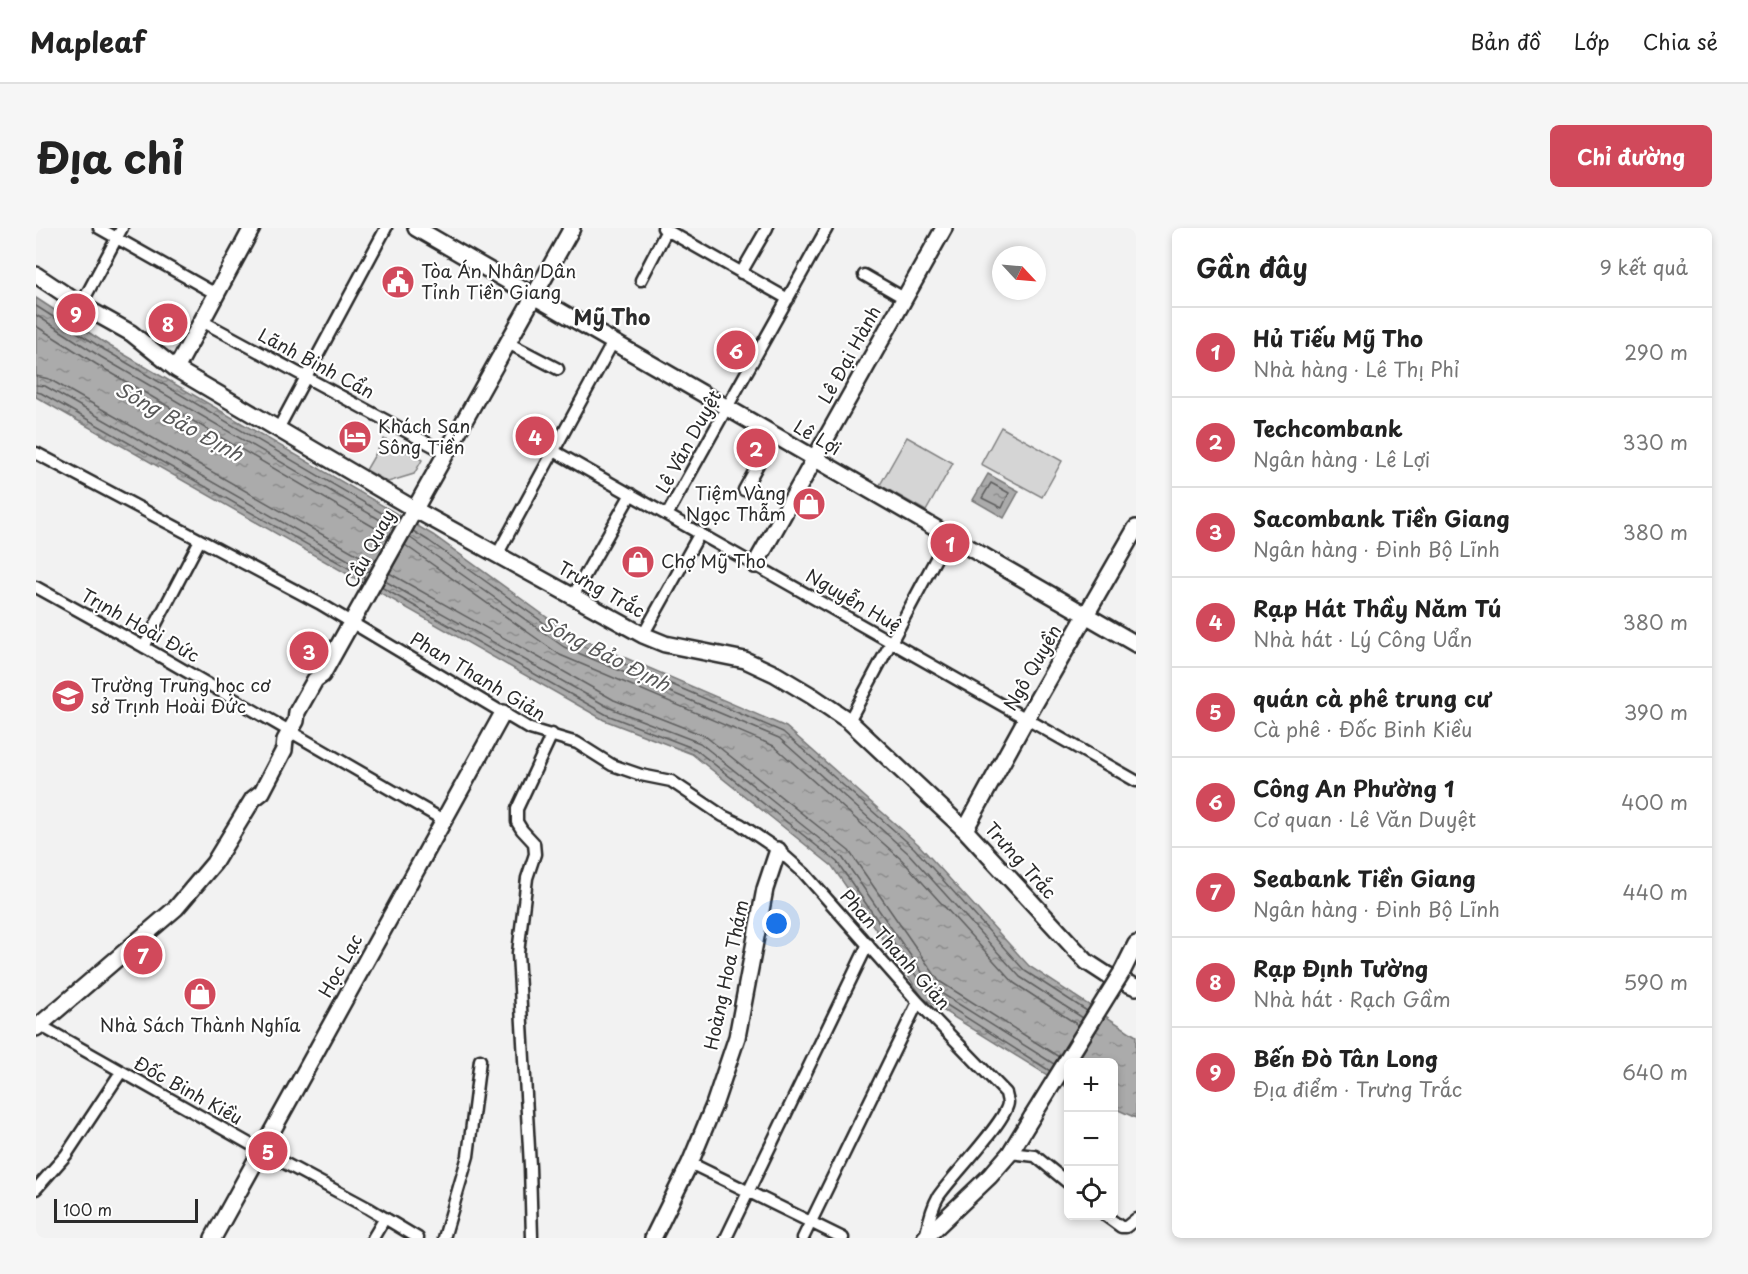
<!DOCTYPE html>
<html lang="vi">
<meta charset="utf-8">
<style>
body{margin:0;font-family:"Playpen Sans",sans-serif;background:#f6f6f6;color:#222}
.controls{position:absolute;right:18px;bottom:18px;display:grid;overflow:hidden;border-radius:9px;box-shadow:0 3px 9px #0003}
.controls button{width:54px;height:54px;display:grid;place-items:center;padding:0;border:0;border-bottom:2px solid #e0e0e0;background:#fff;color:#222;font:30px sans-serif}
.compass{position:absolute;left:956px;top:18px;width:54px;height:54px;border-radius:50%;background:#fff;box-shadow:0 3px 9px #0003;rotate:116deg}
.scale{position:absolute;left:18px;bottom:15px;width:144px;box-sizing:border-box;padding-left:6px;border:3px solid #2b2b2b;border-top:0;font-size:16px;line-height:21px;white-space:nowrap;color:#2b2b2b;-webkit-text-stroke:4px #fff;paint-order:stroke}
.you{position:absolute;left:741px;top:696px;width:21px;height:21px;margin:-15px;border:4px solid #fff;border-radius:50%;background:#1a73e8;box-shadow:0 0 0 9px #1a73e833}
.badge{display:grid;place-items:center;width:39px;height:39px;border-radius:50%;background:#d1495b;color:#fff;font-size:20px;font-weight:700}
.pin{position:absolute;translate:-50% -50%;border:3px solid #fff;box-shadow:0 2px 6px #0006}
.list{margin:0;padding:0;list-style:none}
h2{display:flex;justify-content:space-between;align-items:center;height:78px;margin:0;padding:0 24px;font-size:26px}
h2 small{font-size:20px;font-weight:400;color:#767676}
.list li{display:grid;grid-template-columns:39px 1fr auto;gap:18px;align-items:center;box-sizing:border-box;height:90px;padding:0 24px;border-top:2px solid #e0e0e0}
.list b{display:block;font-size:22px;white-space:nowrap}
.list p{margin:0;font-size:20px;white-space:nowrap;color:#767676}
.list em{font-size:20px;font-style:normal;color:#767676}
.icon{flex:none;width:33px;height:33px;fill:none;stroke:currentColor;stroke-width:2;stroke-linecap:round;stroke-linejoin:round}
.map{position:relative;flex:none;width:1100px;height:1010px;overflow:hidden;border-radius:9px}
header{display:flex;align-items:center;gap:36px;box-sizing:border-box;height:84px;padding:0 30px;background:#fff;border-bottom:2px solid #e0e0e0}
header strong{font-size:28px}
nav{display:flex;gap:33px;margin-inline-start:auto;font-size:21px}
.intro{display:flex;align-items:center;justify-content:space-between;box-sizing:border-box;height:144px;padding:0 36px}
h1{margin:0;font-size:42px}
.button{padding:15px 27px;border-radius:9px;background:#d1495b;color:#fff;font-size:21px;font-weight:700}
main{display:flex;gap:36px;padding:0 36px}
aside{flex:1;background:#fff;border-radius:9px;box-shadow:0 3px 9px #0003}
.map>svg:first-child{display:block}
.park{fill:#d5d5d5;stroke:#808080;stroke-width:1.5}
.water{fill:url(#water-ripples);stroke:#787878;stroke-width:1.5}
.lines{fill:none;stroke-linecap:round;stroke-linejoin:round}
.shore{stroke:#5e5e5e;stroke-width:1.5}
.street-casing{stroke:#2b2b2b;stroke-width:15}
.secondary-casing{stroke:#2b2b2b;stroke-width:20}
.street{stroke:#fff;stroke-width:10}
.secondary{stroke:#fff;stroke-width:15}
.secondary-bridge-casing{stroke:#2b2b2b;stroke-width:20;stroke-linecap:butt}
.secondary-bridge{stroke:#fff;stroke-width:15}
.labels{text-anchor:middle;stroke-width:4.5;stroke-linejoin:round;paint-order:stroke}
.poi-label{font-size:18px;fill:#2b2b2b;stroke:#fff;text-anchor:start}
.street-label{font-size:18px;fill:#2b2b2b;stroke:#fff}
.water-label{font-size:20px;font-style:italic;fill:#585858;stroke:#fff}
.quarter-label{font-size:21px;font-weight:bold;fill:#2b2b2b;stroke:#fff}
</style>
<header>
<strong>Mapleaf</strong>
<nav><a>Bản đồ</a><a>Lớp</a><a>Chia sẻ</a></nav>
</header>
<div class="intro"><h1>Địa chỉ</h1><a class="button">Chỉ đường</a></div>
<main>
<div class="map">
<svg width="1100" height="1010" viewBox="0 0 1100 1010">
<defs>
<pattern id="water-ripples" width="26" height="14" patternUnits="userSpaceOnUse" patternTransform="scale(1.5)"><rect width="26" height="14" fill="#ababab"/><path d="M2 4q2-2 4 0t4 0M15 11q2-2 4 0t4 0" fill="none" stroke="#8b8b8b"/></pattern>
</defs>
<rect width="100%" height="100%" fill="#f2f2f2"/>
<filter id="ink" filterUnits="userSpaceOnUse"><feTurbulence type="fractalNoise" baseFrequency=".0167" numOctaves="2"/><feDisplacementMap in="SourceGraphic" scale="12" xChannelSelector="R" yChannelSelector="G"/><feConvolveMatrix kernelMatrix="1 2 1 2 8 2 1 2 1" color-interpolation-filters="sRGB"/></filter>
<g filter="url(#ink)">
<path class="park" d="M965,199L1026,233L1006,269L945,236Z
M871,209L917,235L890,283L844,257Z
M348,211L386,232L378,246L352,254L330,242Z"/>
<path class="water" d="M0,70L72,117L397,307L534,406L750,499L882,616L993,738L1100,808V890L1078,880V834H1032V860L887,770L796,638L656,526L568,492L0,169Z
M952,246L983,263L968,290L937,272Z"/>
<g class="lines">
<path class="shore" d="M0,78L69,122L361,294
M0,87L65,129L358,300
M0,98L60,136L353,308
M0,148L13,151L338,336
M0,157L9,158L333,344
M0,164L5,165L330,350
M955,255L973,265L966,280L946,270Z
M377,303L393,313L532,412L747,504L878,620L989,743L1051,783
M373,309L528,419L743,510L872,625L984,749L1047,790
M369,317L524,427L738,518L866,632L978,755L1042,797
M353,345L578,472L669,508L813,623L903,753L1023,829
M349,353L574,480L664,515L806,629L897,760L1018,836
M345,359L571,487L659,521L801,634L892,765L1014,843"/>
<g class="street-casing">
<path id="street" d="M63,0L180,66
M627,0L752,71
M705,45L731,0
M828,47L868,70
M605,52L631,2
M45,77L86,0
M166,93L410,225
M472,115L522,141
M242,201L350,0
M518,223L1100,553
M0,225L283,375L494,501L541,515L576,537L605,547L635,553L687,588L704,596L742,622L768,645L882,774L970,865C970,866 972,874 972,874C972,892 914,950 902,969C895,981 892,997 889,1010
M708,262L738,207
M631,287L791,0
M461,327L577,114
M0,359L108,419L409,593
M537,368L595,266
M607,407L664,305
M108,419L164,312
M813,493L912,308
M0,795L226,923L332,980L382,1010
M974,925L999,928L1032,955
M654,935L807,1010
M0,961L30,927L85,844
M1070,988L1085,999H1090L1100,991
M337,1010L349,990
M408,1010L432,928L444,832
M496,1010L494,938L482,725L491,650L499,626L498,615L486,602L481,594V581L516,506
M690,1010L832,716
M767,1010L882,774"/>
</g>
<g class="secondary-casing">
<path id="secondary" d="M380,0L1100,416
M0,47L45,77L95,105L140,141L378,281L607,407L629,416L709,432L739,446L776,468L813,493L929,602L1051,734L1071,747L1100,759
M140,141L216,0
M719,337L908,0
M929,602L990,491L1100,300
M1086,744L1100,716
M0,800L140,680L178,635L217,571L226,564L248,522L249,512L260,493L261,484L279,452L286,447L536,0
M177,1010L467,485
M617,1010L654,935L678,877L701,809L729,661L742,622
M889,1010L954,948L974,925L996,889"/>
</g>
<use href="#street" class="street"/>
<use href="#secondary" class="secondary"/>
<g class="secondary-bridge-casing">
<path id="secondary-bridge" d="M996,889L1086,744"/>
</g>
<use href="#secondary-bridge" class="secondary-bridge"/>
</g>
</g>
<defs>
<g id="civic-disc" transform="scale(1.725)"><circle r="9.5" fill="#d1495b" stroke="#fff"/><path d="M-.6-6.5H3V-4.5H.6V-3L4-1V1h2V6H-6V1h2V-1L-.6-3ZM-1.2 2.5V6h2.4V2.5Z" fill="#fff"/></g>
<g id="hotel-disc" transform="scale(1.725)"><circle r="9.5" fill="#d1495b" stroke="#fff"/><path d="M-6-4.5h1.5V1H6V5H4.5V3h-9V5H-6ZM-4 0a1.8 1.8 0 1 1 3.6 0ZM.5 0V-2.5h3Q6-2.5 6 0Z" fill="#fff"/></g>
<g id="shop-disc" transform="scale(1.725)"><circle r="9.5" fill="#d1495b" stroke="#fff"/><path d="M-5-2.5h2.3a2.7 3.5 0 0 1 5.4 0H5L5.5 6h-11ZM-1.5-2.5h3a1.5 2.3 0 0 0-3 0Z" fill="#fff"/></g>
<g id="school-disc" transform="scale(1.725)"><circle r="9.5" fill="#d1495b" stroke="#fff"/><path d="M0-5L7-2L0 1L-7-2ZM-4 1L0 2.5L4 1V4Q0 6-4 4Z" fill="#fff"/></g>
</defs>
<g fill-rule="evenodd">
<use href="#civic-disc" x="362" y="54"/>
<use href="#hotel-disc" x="319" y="209"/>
<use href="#shop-disc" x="773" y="276"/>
<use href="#shop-disc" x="602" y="334"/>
<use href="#school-disc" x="32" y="468"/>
<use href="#shop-disc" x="164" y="766"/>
</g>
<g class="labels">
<g class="poi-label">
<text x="385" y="50">Tòa Án Nhân Dân<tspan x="385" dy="21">Tỉnh Tiền Giang</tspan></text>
<text x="342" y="205">Khách Sạn<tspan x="342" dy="21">Sông Tiền</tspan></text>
<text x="750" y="272" text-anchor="end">Tiệm Vàng<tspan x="750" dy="21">Ngọc Thẫm</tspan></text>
<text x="625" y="340">Chợ Mỹ Tho</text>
<text x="55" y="464">Trường Trung học cơ<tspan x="55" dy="21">sở Trịnh Hoài Đức</tspan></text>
<text x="164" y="804" text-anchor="middle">Nhà Sách Thành Nghĩa</text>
</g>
<g class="street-label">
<text transform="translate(814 127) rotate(-61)" y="6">Lê Đại Hành</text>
<text transform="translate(280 136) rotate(28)" y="6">Lãnh Binh Cẩn</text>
<text transform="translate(781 210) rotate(30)" y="6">Lê Lợi</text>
<text transform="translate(653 214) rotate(-61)" y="6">Lê Văn Duyệt</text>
<text transform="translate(334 321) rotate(-62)" y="6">Cầu Quay</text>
<text transform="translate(565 362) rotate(29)" y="6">Trưng Trắc</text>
<text transform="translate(817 373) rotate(30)" y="6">Nguyễn Huệ</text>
<text transform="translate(104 398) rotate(29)" y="6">Trịnh Hoài Đức</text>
<text transform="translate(997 440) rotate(-60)" y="6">Ngô Quyền</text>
<text transform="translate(442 449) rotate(31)" y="6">Phan Thanh Giản</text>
<text transform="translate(984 633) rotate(48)" y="6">Trưng Trắc</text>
<text transform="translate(859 722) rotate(48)" y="6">Phan Thanh Giản</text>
<text transform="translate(305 738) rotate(-61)" y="6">Học Lạc</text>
<text transform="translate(691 747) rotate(-78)" y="6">Hoàng Hoa Thám</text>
<text transform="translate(152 863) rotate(29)" y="6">Đốc Binh Kiều</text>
</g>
<g class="water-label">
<text transform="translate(143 194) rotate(29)" y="7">Sông Bảo Định</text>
<text transform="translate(569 426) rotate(27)" y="7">Sông Bảo Định</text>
</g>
<g class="quarter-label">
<text x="576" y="97">Mỹ Tho</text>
</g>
</g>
</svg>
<div class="controls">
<button>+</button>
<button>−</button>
<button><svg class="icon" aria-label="locate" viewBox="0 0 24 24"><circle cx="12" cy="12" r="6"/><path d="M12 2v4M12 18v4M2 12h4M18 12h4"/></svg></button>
</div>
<svg class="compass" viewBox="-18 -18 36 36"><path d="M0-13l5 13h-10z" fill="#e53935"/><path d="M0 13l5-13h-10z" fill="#767676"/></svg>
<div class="scale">100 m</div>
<div class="you"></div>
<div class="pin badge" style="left:914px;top:315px">1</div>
<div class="pin badge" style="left:720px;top:220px">2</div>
<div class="pin badge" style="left:273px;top:423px">3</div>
<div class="pin badge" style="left:499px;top:208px">4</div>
<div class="pin badge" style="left:232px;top:923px">5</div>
<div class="pin badge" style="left:700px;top:122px">6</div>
<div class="pin badge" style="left:107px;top:727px">7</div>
<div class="pin badge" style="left:132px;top:95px">8</div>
<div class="pin badge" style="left:40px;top:85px">9</div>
</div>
<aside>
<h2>Gần đây<small>9 kết quả</small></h2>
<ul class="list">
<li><span class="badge">1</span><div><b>Hủ Tiếu Mỹ Tho</b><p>Nhà hàng · Lê Thị Phỉ</p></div><em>290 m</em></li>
<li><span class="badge">2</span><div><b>Techcombank</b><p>Ngân hàng · Lê Lợi</p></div><em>330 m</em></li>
<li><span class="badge">3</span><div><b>Sacombank Tiền Giang</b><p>Ngân hàng · Đinh Bộ Lĩnh</p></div><em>380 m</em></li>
<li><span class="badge">4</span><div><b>Rạp Hát Thầy Năm Tú</b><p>Nhà hát · Lý Công Uẩn</p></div><em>380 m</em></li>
<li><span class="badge">5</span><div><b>quán cà phê trung cư</b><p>Cà phê · Đốc Binh Kiều</p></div><em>390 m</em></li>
<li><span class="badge">6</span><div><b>Công An Phường 1</b><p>Cơ quan · Lê Văn Duyệt</p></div><em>400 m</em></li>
<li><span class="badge">7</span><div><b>Seabank Tiền Giang</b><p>Ngân hàng · Đinh Bộ Lĩnh</p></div><em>440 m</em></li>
<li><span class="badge">8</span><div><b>Rạp Định Tường</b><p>Nhà hát · Rạch Gầm</p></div><em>590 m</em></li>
<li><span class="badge">9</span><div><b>Bến Đò Tân Long</b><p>Địa điểm · Trưng Trắc</p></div><em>640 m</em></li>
</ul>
</aside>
</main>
